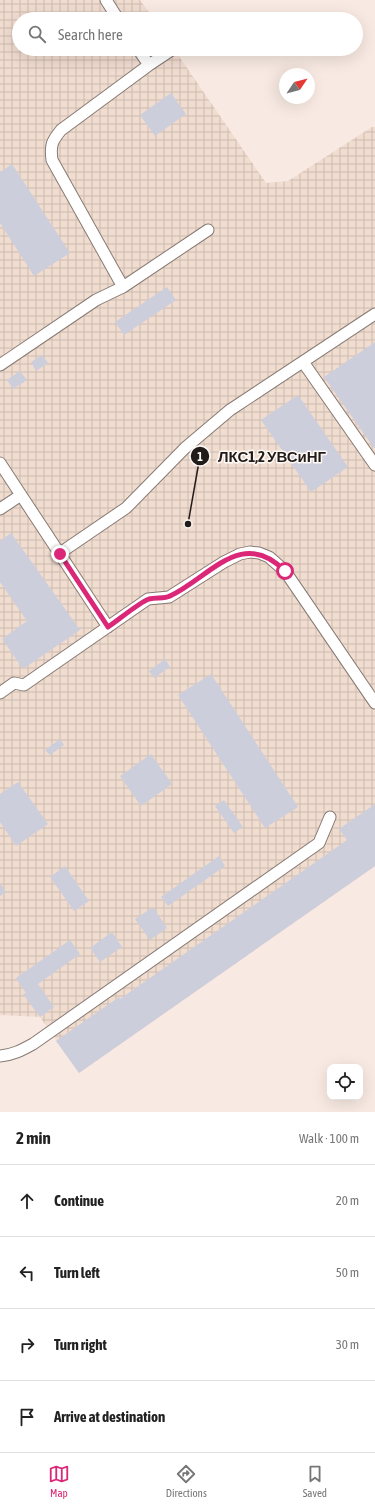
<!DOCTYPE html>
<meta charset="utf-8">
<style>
body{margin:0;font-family:"Asap Condensed",sans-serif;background:#f6f6f6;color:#222}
.controls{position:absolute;right:12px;bottom:12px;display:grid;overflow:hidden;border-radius:8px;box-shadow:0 4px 16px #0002}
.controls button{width:36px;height:36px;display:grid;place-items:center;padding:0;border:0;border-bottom:1px solid #e0e0e0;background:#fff;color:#222;font:20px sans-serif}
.compass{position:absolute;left:279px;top:68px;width:36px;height:36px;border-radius:50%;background:#fff;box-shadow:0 4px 16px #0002;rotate:55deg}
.stop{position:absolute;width:12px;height:12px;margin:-9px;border:3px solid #db2777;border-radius:50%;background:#fff}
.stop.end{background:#db2777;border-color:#fff;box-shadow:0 1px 4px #0008}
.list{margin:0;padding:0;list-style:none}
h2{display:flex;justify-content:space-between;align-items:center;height:52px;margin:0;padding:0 16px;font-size:17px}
h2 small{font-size:13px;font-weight:400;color:#767676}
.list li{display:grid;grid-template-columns:26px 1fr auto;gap:12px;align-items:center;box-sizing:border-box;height:72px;padding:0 16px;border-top:1px solid #e0e0e0}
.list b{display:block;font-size:15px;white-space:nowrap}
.list em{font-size:13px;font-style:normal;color:#767676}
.icon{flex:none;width:22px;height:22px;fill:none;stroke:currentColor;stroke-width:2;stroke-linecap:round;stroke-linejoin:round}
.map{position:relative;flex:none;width:375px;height:1112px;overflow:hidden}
.search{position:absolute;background:#fff;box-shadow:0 4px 16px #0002;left:12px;right:12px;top:12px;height:44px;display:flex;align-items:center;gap:10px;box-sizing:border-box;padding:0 14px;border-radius:22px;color:#767676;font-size:15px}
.sheet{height:340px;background:#fff}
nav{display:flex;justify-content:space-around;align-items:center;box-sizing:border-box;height:56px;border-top:1px solid #e0e0e0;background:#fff;font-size:11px;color:#767676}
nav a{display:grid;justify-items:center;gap:2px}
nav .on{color:#db2777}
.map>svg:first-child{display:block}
.industrial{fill:url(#industrial-grid)}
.building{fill:#cdcedc}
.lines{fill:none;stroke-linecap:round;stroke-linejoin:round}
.service-casing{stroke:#877a73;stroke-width:13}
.service{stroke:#fff;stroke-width:11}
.route{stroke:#db2777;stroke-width:5}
.leader{fill:none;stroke:#211c19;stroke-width:1.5}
.callout-dot{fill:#211c19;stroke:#fff9f6;stroke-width:1.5}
.mark-label{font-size:12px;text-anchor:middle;font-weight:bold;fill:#fff}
.callout-label{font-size:15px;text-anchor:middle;font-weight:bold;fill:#211c19;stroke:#fff9f6;stroke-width:3;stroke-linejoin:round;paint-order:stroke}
</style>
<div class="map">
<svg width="375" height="1112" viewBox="0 0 375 1112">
<defs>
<pattern id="industrial-grid" width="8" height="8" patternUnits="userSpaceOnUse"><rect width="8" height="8" fill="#f1dcd0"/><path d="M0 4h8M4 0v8" fill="none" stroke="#cebcb2"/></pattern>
</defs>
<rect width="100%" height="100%" fill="#f8eae2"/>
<path class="industrial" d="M0,0H140L154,19H19V49H174L266,183L288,181L372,127H375V866L79,1073L40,1017L0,1015Z"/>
<path class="building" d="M171,93L186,114L155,136L140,115Z
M12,164L70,253L34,276L0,223V172Z
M167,287L176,300L124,335L115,322Z
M375,342V448H374L324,377Z
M42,355L48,363L36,371L31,362Z
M20,371L27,380L13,389L7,380Z
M298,395L348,467L311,492L261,420Z
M11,533L80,630L23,669L2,639L27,621L0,582V541Z
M165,659L170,667L154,678L149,671Z
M211,674L298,807L265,828L178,695Z
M60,739L64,745L50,755L45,750Z
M151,754L172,784L141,806L120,776Z
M18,782L48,824L16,846L0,822V794Z
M224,800L243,827L234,833L215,806Z
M375,804V866L79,1073L56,1041L119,997L120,999L347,840L339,829Z
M219,856L225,866L168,906L161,897Z
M65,866L89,901L74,911L50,877Z
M0,883L6,892L0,896Z
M153,907L167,928L150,940L135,919Z
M112,932L122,947L100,962L90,948Z
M70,940L80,954L38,984L54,1007L40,1017L23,994L26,993L16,978Z"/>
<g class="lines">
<g class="service-casing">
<path id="service" d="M106,0L118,19
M138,49L149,65
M123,287L52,160C50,145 52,141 61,130L149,65L173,49
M303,362L375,465
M0,365L96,300L123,287L208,230
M0,463L21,495L0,509
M21,495L108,627
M60,553L126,508L185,448L230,410L375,314
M0,693L14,683L24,685L148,599L169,597L224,562L240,554L250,552L259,553L269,557L285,571L375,703
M0,1056C13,1055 22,1050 33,1044L319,843L330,817"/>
</g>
<use href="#service" class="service"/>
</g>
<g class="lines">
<path class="route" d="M60,554L108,627C117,621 140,602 149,599C156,597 164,599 170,596C210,577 242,527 285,571"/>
</g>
<path class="leader" d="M188 524L200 456"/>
<g class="callout-dot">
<circle cx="188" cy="524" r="4"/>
<circle cx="200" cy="456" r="10"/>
</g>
<g class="mark-label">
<text x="200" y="461">1</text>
</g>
<g class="callout-label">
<text x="272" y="462">ЛКС1,2 УВСиНГ</text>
</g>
</svg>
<div class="controls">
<button><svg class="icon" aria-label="locate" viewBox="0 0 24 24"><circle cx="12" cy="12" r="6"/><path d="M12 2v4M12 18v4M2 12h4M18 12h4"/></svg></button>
</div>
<svg class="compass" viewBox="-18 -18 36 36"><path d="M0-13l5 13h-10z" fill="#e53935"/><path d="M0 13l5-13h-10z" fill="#767676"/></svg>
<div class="stop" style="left:285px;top:571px"></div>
<div class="stop end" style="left:60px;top:554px"></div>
<div class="search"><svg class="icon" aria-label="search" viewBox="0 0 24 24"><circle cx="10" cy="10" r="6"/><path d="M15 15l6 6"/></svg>Search here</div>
</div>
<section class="sheet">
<h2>2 min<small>Walk · 100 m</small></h2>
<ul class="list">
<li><svg class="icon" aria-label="ahead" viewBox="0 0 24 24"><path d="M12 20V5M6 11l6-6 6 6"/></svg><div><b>Continue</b></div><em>20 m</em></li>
<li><svg class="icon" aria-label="left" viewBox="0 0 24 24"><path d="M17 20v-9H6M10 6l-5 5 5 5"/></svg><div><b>Turn left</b></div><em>50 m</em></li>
<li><svg class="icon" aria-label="right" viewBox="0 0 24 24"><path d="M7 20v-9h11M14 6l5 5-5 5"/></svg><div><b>Turn right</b></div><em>30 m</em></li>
<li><svg class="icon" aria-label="arrive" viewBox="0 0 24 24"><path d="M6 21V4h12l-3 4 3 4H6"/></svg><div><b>Arrive at destination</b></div></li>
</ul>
</section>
<nav>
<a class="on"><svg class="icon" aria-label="map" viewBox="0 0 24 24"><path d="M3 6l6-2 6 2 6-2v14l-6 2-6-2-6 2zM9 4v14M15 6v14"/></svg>Map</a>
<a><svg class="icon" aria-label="directions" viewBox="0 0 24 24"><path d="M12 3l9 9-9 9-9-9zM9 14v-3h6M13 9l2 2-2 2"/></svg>Directions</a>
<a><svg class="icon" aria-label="saved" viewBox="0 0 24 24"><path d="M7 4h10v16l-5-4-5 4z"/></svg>Saved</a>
</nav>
